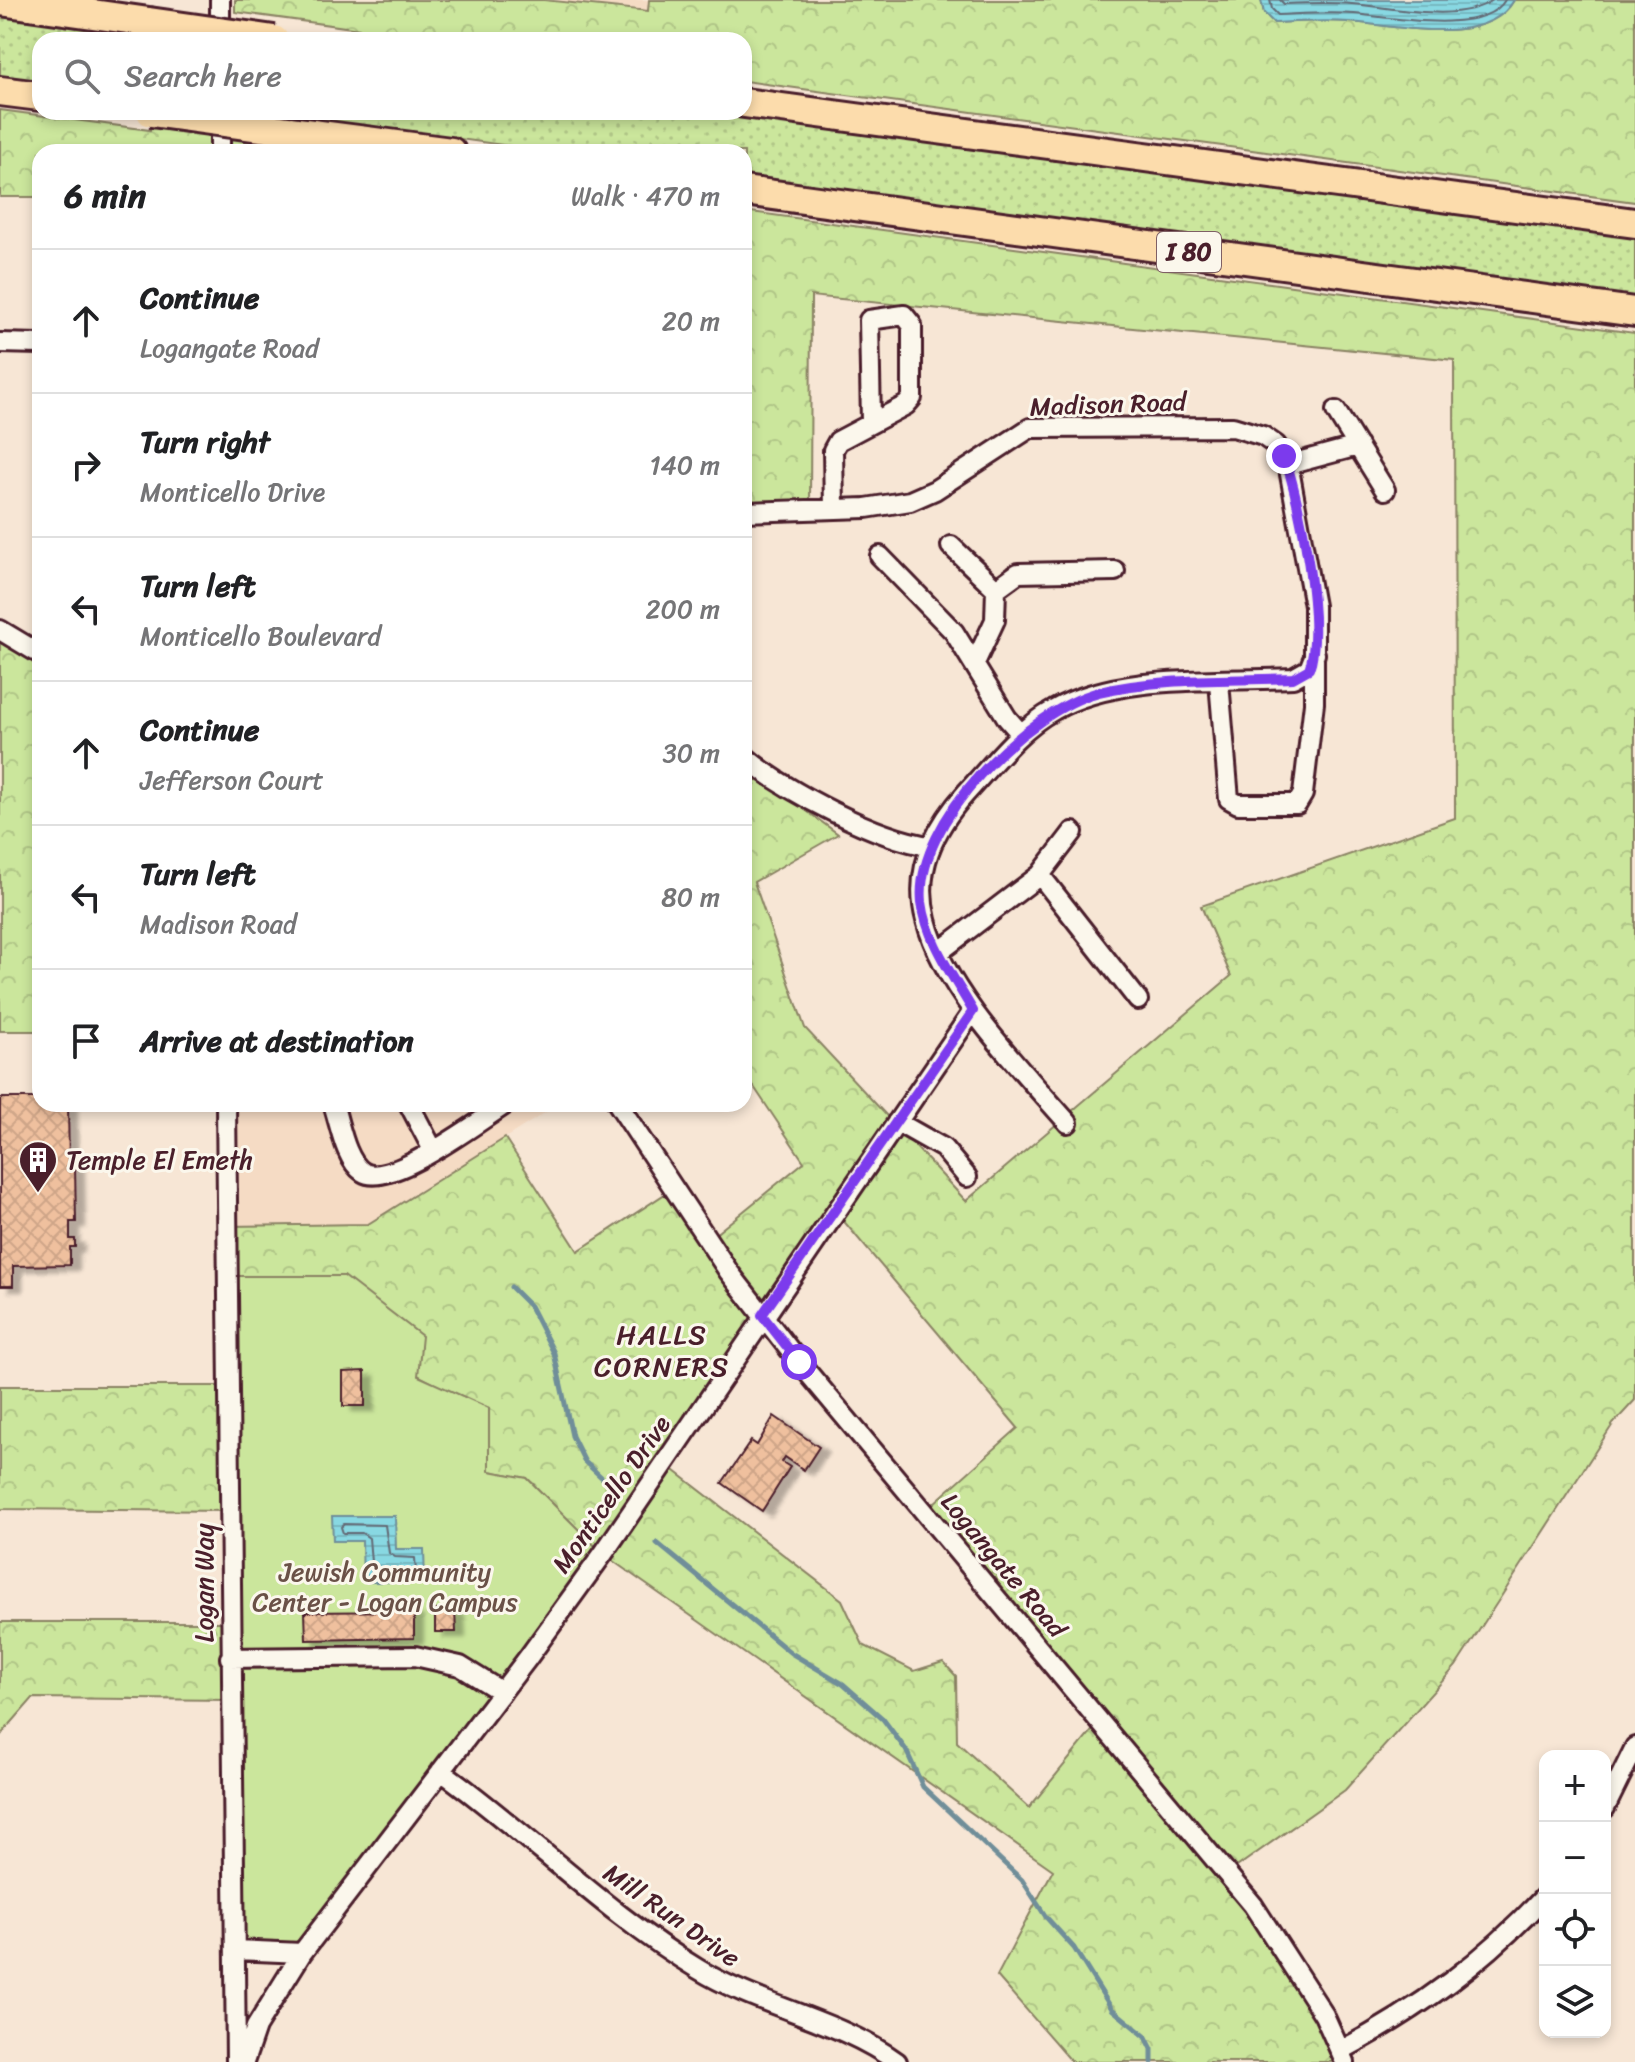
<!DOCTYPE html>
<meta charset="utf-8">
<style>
body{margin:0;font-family:Sriracha,sans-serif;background:#f6f6f6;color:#202124}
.controls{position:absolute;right:24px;bottom:24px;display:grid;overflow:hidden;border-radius:16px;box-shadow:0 4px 12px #0003}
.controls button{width:72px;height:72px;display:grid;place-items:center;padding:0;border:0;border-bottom:2px solid #e0e0e0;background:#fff;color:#202124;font:40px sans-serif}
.stop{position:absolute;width:24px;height:24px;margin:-18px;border:6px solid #7c3aed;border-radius:50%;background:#fff}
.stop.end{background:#7c3aed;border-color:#fff;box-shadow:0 2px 8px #0008}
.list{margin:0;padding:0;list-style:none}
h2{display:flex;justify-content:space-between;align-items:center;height:104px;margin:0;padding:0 32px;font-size:34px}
h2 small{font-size:26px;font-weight:400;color:#757577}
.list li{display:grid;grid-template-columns:52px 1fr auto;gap:24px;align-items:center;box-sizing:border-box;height:144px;padding:0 32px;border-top:2px solid #e0e0e0}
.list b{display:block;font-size:30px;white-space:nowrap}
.list p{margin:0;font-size:26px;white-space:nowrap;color:#757577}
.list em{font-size:26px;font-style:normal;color:#757577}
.icon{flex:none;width:44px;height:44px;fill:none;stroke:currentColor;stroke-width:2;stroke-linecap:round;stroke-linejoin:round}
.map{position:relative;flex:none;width:1635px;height:2062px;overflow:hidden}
.search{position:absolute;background:#fff;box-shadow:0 4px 12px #0003;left:32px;top:32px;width:720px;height:88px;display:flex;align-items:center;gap:20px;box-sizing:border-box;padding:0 28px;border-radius:24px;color:#757577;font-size:30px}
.panel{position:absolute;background:#fff;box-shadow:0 4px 12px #0003;left:32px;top:144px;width:720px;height:968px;border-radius:24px}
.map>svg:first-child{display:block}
.built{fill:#f5dbc4}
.grass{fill:url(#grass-dots);stroke:#8a8264;stroke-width:2}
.forest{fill:url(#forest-crowns);stroke:#8a8264;stroke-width:2;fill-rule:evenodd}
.park{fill:#cbe69c;stroke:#8a8264;stroke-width:2}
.water{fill:url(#water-rules);stroke:#6f8e99;stroke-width:2}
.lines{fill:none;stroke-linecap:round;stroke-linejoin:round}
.shore{stroke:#636974;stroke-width:2}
.stream{stroke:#6f8e99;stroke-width:5}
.building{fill:url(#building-cross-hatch);stroke:#4a1f2b;stroke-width:2;filter:url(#shadow)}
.minor-casing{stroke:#4a1f2b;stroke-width:24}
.highway-casing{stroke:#4a1f2b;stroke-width:34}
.minor{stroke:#fbf7ec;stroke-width:18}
.highway{stroke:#fcdcac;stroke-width:28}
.highway-bridge-casing{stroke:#4a1f2b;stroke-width:34;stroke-linecap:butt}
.highway-bridge{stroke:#fcdcac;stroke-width:28}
.route{stroke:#7c3aed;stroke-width:10}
.labels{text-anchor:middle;stroke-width:6;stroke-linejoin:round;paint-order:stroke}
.shield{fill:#fbf7ec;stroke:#7f6065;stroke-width:2}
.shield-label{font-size:24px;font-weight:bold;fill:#4a1f2b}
.street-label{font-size:26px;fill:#4a1f2b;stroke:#fbf7ec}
.poi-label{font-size:26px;fill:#4a1f2b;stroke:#fbf7ec;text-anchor:start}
.park-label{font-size:26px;fill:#6a5147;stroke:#fbf7ec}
.neighbourhood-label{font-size:28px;letter-spacing:2px;fill:#4a1f2b;stroke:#fbf7ec}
</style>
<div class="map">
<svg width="1635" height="2062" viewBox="0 0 1635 2062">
<defs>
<pattern id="grass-dots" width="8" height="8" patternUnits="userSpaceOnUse" patternTransform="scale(2)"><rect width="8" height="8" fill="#cbe69c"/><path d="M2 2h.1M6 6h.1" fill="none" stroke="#b0c587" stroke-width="1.8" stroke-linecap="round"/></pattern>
<pattern id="forest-crowns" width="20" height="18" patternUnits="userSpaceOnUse" patternTransform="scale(2)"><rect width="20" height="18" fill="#cbe69c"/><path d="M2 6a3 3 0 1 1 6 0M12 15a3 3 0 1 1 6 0" fill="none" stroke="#b0c587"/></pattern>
<pattern id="water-rules" width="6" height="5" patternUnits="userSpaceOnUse" patternTransform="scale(2)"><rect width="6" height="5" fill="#88d8e2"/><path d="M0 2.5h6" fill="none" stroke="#77b9c2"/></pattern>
<pattern id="building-cross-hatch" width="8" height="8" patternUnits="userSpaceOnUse" patternTransform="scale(2)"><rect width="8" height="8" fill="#efc09e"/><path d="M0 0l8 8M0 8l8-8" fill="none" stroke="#cea588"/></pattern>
<filter id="shadow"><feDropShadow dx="9" dy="5" stdDeviation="2" flood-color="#0004"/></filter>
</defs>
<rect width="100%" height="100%" fill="#f7e6d5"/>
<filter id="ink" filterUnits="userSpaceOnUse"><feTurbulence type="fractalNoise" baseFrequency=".0125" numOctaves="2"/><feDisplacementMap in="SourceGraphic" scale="16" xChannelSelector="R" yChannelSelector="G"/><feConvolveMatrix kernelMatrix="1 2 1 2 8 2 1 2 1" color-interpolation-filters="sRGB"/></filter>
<g filter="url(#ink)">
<path class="built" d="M544,0H649V11Z
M226,1104H559L368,1224L227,1226Z"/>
<path class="grass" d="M0,16L150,35V40H40V81L0,76Z
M287,112H717L1635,238V299L744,178V152H554L287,115Z"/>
<path class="forest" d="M235,0H544L648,11L649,0H1261L1264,13L1274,23C1299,22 1325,20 1350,22C1395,25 1487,48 1514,0H1635V202L744,81V40H440L235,12Z
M0,110L150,130L151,112L289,131L288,149L305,152H40V197H0Z
M744,211L1635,333V1400L1613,1424L1456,1666L1345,1790L1227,1874L1345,2062H1072L997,1976L1053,1870L603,1554L527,1478L488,1471L489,1408L452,1393L227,1276V1226L368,1224L505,1138L578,1251L674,1188L708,1240L804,1162L744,1072V765L838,834L754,882L805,1028L966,1201L1231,976L1201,906L1455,818L1454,360L811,296L810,510L744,512ZM836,1212L1018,1428L925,1511L1100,1721L1029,1808L957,1742L956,1676L943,1662L914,1671L863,1645L842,1600L666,1464Z
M0,630L40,654V1031H0Z
M0,1386H228L229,1511L0,1509Z
M0,1622H230V1700L33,1698L0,1736Z"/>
<path class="park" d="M227,1276H344L422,1336L418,1376L489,1408V1471L527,1478L603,1554L302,1953L235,1950Z"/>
<path class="water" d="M1261,0H1514C1487,48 1395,25 1349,22C1324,20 1299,22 1274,23L1264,13Z
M332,1516H395L396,1549H424L425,1582H363L362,1541H333Z"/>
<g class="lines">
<path class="shore" d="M1270,0L1272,9L1278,15C1303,14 1329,12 1354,14C1388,17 1484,36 1505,0
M1280,0L1284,4C1307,3 1329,2 1352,4C1392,7 1458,24 1493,0
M344,1524L385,1525L389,1553L395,1557L415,1558L416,1572L372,1574L369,1538L362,1533H343L341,1527Z"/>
<path class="stream" d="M511,1287L530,1306L554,1353L572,1436L585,1462L611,1486
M657,1543L791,1653L843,1684L883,1719L906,1750L923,1787L1022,1880L1046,1917L1074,1948L1112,2009L1146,2037L1152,2049V2062"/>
</g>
<path class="building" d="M0,1098H40V1104H68L69,1165H75L76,1222H70V1239H75V1247H70V1265L13,1266V1286H0Z
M365,1371V1406H343V1372Z
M774,1416L819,1447L804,1470L785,1457L782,1462L790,1467L762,1511L722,1483L751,1441L757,1445Z
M435,1610H455L456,1632H435Z
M414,1611V1638L306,1640L305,1612Z"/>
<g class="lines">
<g class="minor-casing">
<path id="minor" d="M220,0V40
M220,112V152
M0,343L40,344
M1336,411L1385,490
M1287,465L1358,446
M834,509L833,450L838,441L906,405L912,398V325L904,315L869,320L871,422
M744,512L866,508L910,501L935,490L1030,428L1233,427L1263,436L1276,445L1289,469L1314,606V703L1303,794L1297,804H1238L1229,799L1219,682
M951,546L996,589L995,620L975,663
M880,556L954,632L1007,718L1021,734
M996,589L1018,573L1115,571
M0,630L40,654
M744,756C785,791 877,839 930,846
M1040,875L1073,832
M939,952L1040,875L1138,1000
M226,1104L236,2062
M333,1104C340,1124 345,1160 363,1172C390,1189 480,1120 506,1104
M409,1104L433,1150
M618,1104L729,1272L799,1362L1253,1905L1324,2015L1345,2062
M897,1122L943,1148L967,1177
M1068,1123C1020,1068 944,991 926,920C913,871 934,829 966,793C993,764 1019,729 1054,710C1118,673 1220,682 1293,678L1309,669L1315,654
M230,1658L415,1656L460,1666L502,1692
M441,1771C529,1834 605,1913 698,1969C760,2007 838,2019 897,2062
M1605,1808L1635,1747
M235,1950L302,1953
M1340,2051C1419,2009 1485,1961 1545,1896
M244,2062L256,2027L302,1953L527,1659L603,1554L973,1011"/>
</g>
<g class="highway-casing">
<path id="highway" d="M0,1L149,22
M0,91L40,96
M744,103L1635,223
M289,131L451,152
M744,191L1635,312"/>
</g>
<use href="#minor" class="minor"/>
<use href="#highway" class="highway"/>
<g class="highway-bridge-casing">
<path id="highway-bridge" d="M149,22L274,40
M151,112L289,131"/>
</g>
<use href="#highway-bridge" class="highway-bridge"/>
</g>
</g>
<g class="lines" filter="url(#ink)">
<path class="route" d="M799,1362L762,1315L973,1011C954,977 927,942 922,902C914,822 1027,711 1099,692C1161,677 1230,681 1293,678L1309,669C1325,628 1300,500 1284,456"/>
</g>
<defs>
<g id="building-pin" transform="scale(2)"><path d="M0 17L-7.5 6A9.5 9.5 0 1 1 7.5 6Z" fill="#4a1f2b" stroke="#fbf7ec"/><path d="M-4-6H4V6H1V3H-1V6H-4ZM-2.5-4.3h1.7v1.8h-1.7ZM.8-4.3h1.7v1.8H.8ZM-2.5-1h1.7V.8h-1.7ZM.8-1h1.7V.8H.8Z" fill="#fff"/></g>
</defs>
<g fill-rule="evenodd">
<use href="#building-pin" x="38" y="1160"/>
</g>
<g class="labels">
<rect class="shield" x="1157" y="232" width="64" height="40" rx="6"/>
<g class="shield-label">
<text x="1189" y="260">I 80</text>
</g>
<g class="street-label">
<text transform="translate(1108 404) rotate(-2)" y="9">Madison Road</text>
<text transform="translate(611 1494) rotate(-55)" y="9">Monticello Drive</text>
<text transform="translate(1004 1565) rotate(50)" y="9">Logangate Road</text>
<text transform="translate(204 1583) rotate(-90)" y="9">Logan Way</text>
<text transform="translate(672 1915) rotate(35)" y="9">Mill Run Drive</text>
</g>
<g class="poi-label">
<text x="66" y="1169">Temple El Emeth</text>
</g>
<g class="park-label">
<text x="385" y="1581">Jewish Community<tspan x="385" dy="30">Center - Logan Campus</tspan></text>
</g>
<g class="neighbourhood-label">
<text x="662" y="1344">HALLS<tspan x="662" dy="32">CORNERS</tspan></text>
</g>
</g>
</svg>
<div class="controls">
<button>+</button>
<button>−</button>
<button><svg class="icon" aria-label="locate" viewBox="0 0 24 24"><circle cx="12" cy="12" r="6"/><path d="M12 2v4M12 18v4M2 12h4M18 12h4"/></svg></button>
<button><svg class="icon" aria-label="layers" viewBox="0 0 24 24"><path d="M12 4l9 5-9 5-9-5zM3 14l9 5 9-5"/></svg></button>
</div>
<div class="stop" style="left:799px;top:1362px"></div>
<div class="stop end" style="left:1284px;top:456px"></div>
<div class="search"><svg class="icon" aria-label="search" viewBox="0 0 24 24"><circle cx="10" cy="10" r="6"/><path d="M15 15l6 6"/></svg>Search here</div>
<section class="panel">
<h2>6 min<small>Walk · 470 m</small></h2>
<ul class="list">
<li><svg class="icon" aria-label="ahead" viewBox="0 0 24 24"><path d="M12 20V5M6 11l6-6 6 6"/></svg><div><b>Continue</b><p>Logangate Road</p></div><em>20 m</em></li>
<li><svg class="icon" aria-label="right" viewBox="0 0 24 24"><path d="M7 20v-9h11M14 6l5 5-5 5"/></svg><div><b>Turn right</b><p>Monticello Drive</p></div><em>140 m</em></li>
<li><svg class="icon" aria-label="left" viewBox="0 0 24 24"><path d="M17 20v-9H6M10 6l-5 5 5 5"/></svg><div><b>Turn left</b><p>Monticello Boulevard</p></div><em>200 m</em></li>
<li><svg class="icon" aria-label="ahead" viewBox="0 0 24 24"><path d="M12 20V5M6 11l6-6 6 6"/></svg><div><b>Continue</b><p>Jefferson Court</p></div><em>30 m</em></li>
<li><svg class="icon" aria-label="left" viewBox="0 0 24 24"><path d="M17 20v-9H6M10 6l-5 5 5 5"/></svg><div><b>Turn left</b><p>Madison Road</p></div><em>80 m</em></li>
<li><svg class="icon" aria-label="arrive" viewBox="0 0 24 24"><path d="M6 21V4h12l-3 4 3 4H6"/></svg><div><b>Arrive at destination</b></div></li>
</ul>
</section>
</div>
